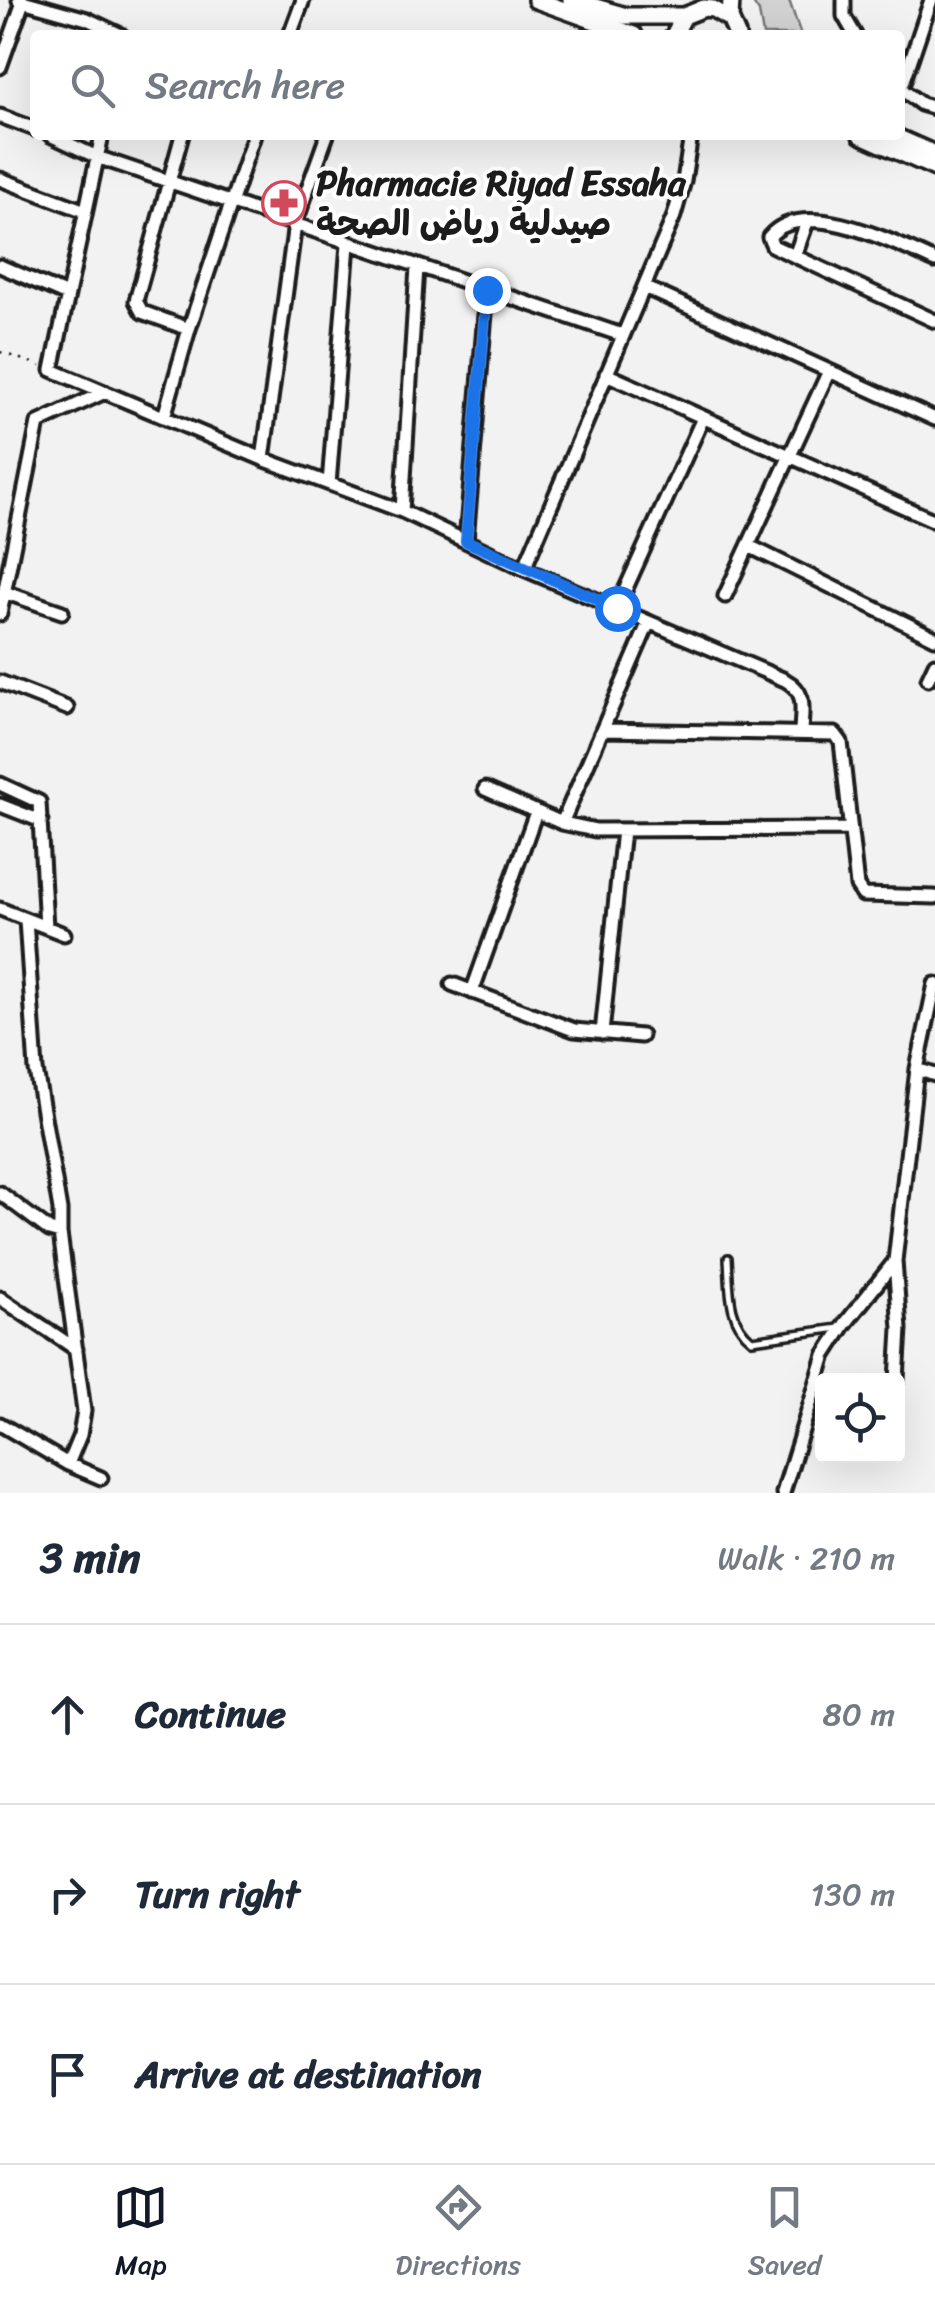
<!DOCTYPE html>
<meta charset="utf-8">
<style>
body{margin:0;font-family:Sriracha,"Playpen Sans Arabic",sans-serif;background:#f2f2f3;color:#1f2937}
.controls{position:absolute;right:30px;bottom:30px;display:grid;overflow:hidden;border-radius:10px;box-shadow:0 10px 40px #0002}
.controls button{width:90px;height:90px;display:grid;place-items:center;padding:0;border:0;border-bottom:2px solid #e0e1e3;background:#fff;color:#1f2937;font:50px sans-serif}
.stop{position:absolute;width:30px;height:30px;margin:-22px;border:8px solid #1a73e8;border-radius:50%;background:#fff}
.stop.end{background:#1a73e8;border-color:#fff;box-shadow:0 2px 10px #0008}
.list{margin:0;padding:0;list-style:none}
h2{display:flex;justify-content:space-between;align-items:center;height:130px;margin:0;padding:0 40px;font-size:42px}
h2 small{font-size:32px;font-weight:400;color:#747a83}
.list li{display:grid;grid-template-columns:65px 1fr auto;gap:30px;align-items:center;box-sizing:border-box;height:180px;padding:0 40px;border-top:2px solid #e0e1e3}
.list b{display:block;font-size:38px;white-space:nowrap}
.list em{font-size:32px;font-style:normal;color:#747a83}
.icon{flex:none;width:55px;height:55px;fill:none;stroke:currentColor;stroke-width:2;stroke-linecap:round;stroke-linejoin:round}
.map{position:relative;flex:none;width:935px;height:1493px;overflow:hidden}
.search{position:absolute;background:#fff;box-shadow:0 10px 40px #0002;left:30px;right:30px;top:30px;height:110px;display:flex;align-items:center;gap:25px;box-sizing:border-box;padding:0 35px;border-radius:10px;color:#747a83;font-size:38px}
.sheet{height:670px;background:#fff}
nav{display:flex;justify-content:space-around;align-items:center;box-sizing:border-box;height:140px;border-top:2px solid #e0e1e3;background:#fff;font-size:28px;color:#747a83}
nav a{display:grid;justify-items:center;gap:5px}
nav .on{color:#111827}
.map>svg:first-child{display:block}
.green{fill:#d2d2d2;stroke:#777;stroke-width:2.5}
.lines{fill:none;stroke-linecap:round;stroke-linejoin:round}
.service-casing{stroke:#1c1c1c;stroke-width:12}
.minor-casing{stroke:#1c1c1c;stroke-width:19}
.secondary-casing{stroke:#1c1c1c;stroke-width:22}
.path{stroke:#1c1c1c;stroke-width:2.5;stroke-dasharray:2.5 8;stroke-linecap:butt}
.service{stroke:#fff;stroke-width:5}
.minor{stroke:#fff;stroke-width:11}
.secondary{stroke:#fff;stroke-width:15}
.route{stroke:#1a73e8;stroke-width:12}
.labels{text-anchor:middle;stroke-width:8;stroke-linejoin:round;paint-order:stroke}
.poi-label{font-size:35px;font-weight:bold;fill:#1c1c1c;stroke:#fff;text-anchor:start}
</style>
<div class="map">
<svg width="935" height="1493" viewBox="0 0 935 1493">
<rect width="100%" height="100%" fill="#f2f2f2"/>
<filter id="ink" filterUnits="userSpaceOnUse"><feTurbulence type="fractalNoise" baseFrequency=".01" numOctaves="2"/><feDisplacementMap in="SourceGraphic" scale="20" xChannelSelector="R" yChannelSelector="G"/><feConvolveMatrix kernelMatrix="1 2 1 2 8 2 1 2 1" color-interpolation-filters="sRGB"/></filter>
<g filter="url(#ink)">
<path class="green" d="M751,0H789L801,35H763L759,12Z"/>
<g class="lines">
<g class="service-casing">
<path id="service" d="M728,1258C730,1288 727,1321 752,1340L839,1328"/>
</g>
<g class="minor-casing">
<path id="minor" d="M19,0L87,19L121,35
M844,0V16L855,35
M290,35L303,0
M0,67L23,2
M900,88L921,104L935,108
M901,89L931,0
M0,116L35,129
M50,135L97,157L622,335
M102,135L52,370L263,459L402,511L524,569L785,680C807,692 802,708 801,731
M182,135L136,301L142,312L189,329
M0,179L85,211
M795,256L807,222
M935,261C897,244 803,195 769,237L773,246L935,321
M0,266L67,295
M644,287L935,419
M606,374L935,521
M164,417L189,329L254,135
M263,459L295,224L327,135
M329,484L348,244
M402,511L417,267
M466,541L487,290
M749,546L935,638
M524,569L674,216L684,181L691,135
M4,592L62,612
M725,596L829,371
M617,608L703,418
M0,614L38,423L105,392
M928,679L935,664
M0,682L67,708
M602,730L835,734L841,742L857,886L863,895L935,897
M0,784L39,802L46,927
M485,789L562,823L595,830L849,829
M0,805L41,821
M562,823L649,622
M0,909L64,934
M26,920L36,1070L60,1210V1233
M452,984L574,1030L641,1036
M472,992L536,812
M602,1033L623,830
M917,1069L935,1075
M0,1193L49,1230L60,1233L84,1411L80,1435L68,1464
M0,1298L76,1349
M897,1380L900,1329L895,1261L917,1069L935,984
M0,1424L68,1464L101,1478
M783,1493L825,1355L845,1324L895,1261"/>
</g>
<g class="secondary-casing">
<path id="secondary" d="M536,0L634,35
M571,0L626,16H684L704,8L713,9L730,19
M731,0L730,19L737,35
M674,35L684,16
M861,135L935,168
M892,135L935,154"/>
</g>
<path class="path" d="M0,352L41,366"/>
<use href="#service" class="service"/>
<use href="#minor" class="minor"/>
<use href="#secondary" class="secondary"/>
</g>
</g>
<g class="lines" filter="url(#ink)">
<path class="route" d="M487,290L466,541L617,608"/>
</g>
<defs>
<g id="pharmacy-ring" transform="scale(2.25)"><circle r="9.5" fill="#fff" stroke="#d1495b" stroke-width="1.5"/><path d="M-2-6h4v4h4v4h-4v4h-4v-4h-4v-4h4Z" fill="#d1495b"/></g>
</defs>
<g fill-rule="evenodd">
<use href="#pharmacy-ring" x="284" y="203"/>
</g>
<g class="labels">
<g class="poi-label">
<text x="316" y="195">Pharmacie Riyad Essaha<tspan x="316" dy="40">صيدلية رياض الصحة</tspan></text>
</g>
</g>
</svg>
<div class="controls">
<button><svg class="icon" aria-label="locate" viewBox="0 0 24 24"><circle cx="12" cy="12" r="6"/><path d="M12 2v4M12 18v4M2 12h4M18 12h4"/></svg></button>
</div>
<div class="stop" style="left:617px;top:608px"></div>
<div class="stop end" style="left:487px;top:290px"></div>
<div class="search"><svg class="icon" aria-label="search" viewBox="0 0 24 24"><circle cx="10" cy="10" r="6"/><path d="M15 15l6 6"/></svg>Search here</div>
</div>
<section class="sheet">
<h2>3 min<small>Walk · 210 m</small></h2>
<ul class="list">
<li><svg class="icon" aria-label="ahead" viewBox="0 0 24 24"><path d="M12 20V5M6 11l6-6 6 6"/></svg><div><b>Continue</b></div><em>80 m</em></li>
<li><svg class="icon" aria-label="right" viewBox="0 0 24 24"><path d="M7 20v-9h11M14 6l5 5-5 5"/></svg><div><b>Turn right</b></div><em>130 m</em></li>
<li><svg class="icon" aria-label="arrive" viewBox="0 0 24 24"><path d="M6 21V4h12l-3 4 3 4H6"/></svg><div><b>Arrive at destination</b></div></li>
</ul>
</section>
<nav>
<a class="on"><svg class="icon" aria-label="map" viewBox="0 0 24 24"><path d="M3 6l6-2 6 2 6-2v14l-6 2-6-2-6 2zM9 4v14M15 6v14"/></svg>Map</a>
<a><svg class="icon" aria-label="directions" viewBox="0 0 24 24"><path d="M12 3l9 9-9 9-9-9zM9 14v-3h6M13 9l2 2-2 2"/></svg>Directions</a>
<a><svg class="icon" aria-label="saved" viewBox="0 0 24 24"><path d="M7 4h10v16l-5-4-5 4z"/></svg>Saved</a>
</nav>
